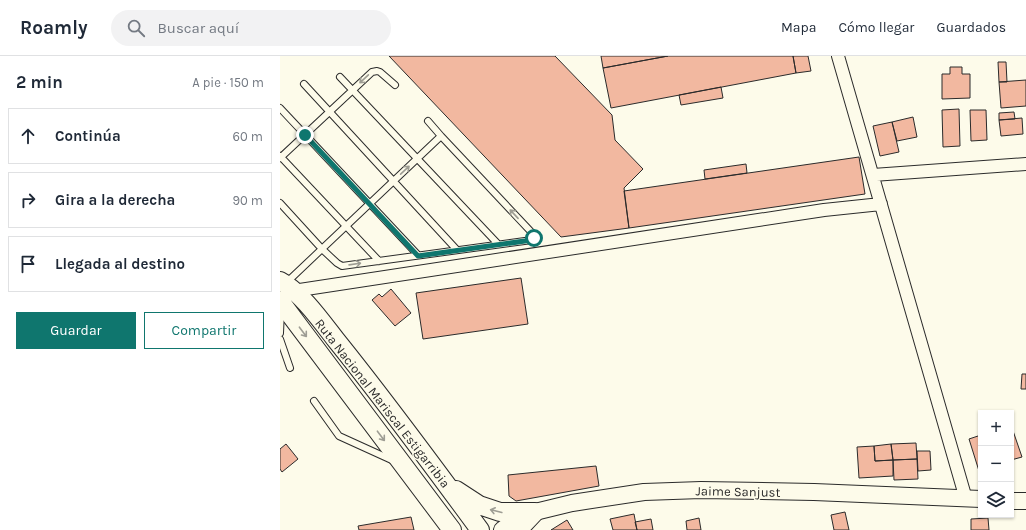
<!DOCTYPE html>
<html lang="es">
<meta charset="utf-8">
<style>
body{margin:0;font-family:Karla,sans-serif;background:#f2f2f3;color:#1f2937}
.controls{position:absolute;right:12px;bottom:12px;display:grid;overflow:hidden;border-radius:0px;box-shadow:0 1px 3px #0004}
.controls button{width:36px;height:36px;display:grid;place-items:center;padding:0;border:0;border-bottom:1px solid #e0e1e3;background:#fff;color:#1f2937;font:20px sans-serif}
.stop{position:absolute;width:12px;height:12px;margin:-9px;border:3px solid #0f766e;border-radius:50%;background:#fff}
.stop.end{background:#0f766e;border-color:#fff;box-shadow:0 1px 4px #0008}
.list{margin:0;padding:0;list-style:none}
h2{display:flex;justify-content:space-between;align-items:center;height:52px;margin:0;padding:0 16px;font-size:17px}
h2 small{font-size:13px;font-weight:400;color:#747a83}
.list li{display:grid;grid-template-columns:26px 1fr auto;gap:12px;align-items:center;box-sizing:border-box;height:56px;margin:0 8px 8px;padding:0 8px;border:1px solid #e0e1e3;border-radius:0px}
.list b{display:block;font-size:15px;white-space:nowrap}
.list em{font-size:13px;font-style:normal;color:#747a83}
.actions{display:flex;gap:8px;padding:12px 16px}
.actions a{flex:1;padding:9px 0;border:1px solid #0f766e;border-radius:0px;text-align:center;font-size:14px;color:#0f766e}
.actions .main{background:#0f766e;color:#fff}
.icon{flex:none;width:22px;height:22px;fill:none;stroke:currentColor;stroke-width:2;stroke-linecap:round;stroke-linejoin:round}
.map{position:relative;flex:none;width:746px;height:474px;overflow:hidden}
header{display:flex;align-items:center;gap:24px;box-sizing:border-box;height:56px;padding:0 20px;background:#fff;border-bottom:1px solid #e0e1e3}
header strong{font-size:19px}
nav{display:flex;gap:22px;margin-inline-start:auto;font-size:14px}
.search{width:280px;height:36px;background:#f2f2f3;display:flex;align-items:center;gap:10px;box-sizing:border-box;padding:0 14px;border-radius:22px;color:#747a83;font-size:15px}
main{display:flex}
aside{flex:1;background:#fff}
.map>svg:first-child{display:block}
.building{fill:#f2b8a0;stroke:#2b2b2b}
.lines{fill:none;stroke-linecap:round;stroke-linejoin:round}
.lane-casing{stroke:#2b2b2b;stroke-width:8}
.street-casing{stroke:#2b2b2b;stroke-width:14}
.secondary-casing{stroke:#2b2b2b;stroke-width:18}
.primary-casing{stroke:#2b2b2b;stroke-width:20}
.lane{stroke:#fdfbea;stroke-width:6}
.street{stroke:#fdfbea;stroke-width:12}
.secondary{stroke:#fdfbea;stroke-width:16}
.primary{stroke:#fdfbea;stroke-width:18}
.oneway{stroke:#9e9d94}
.route{stroke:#0f766e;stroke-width:5}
.labels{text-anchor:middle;stroke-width:3;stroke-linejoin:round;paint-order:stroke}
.street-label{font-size:13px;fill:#2b2b2b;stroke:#fdfbea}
</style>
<header>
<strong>Roamly</strong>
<div class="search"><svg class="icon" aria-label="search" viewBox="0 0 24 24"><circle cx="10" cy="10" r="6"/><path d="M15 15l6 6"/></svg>Buscar aquí</div>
<nav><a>Mapa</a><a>Cómo llegar</a><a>Guardados</a></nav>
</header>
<main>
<aside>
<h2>2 min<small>A pie · 150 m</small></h2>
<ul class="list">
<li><svg class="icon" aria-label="ahead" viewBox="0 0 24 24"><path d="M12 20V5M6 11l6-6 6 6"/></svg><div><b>Continúa</b></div><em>60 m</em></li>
<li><svg class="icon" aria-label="right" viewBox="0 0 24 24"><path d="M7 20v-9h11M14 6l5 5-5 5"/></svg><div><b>Gira a la derecha</b></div><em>90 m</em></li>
<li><svg class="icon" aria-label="arrive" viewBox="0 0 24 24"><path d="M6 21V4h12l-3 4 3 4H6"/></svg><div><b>Llegada al destino</b></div></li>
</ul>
<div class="actions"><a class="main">Guardar</a><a>Compartir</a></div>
</aside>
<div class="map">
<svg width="746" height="474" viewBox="0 0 746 474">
<rect width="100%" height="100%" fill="#fdfbea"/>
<path class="building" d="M109,0H275L332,59L335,84L363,113L344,132L349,172L281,181Z
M321,0H388L323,12Z
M388,0H513L516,17L331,52L323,12Z
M513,0H528L531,15L516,17Z
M718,6H726L727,26H719Z
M670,11H682V18H690V42L662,43V18H670Z
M746,24V50L721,52L719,26Z
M441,31L443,42L401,49L399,39Z
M679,53L680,90L663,91L662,54Z
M690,54H706L707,84L691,85Z
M734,56L735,63L719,64V57Z
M633,61L637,81L617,85L612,66Z
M742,62L743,78L721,80L719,64Z
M612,66L619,96L600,100L593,70Z
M579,101L585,138L349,172L344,135Z
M466,108L467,117L425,123L424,114Z
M241,222L248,268L143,283L136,237Z
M111,233L131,257L115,270L92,244L99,238L102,241Z
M742,318H746V333H741Z
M731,369L742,401L731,404Z
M701,379V414L699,415L689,383Z
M636,387L637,403L613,404L611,388Z
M6,388L18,403L2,416L0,413V393Z
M611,388L613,404L595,405L594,390Z
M594,390L595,405L613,404V420L579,422L577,391Z
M637,395H650L651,414L638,415Z
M637,403L638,423L614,424L613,404Z
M316,410L319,430L236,445L229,440L228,419Z
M565,456L569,474H554L551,459Z
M354,458L357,474H333L330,463Z
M131,461L134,474H79L78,470Z
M419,462L421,474H407L406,465Z
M708,462L709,474H691V463Z
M371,463L373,474H357L355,466Z
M287,464L293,474H271Z"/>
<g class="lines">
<g class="lane-casing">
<path id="lane" d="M60,21L218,188
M24,28L177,194
M0,52L138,199
M0,100L99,205
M0,102L92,16L97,15L100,16L115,29
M0,147L42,193L57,207L62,210L252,184L255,180L161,80
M6,227L161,80L148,65
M0,277L1,254
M0,283L10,312
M34,345L59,380L114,405"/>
</g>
<g class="street-casing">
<path id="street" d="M558,0L686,443
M593,119L746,108
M13,235L544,154L601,148"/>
</g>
<g class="secondary-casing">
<path id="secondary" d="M731,445H746
M222,474L230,468L255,456L292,447L364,436L421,434L534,436L701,443"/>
</g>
<g class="primary-casing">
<path id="primary" d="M0,225C20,235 42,266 56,284C106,346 153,410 200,474
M0,245L172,474
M176,434L199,449L220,456H255
M238,474L255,456"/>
</g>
<use href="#lane" class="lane"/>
<use href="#street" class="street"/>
<use href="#secondary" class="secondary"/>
<use href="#primary" class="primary"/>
</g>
<defs><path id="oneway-shaft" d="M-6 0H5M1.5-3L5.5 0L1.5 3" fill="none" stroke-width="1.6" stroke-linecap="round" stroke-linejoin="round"/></defs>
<g class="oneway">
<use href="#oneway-shaft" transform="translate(84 23) rotate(137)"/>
<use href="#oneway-shaft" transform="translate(125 114) rotate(-43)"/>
<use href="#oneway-shaft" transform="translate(234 158) rotate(-133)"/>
<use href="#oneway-shaft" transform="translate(75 208) rotate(-8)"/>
<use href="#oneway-shaft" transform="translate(23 276) rotate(53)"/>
<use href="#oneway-shaft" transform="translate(101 380) rotate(53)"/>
<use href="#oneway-shaft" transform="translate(216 455) rotate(-166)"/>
</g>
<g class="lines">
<path class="route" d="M25,79L138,200L252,184L254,182"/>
</g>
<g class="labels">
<g class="street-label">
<text transform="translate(103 347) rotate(52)" y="5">Ruta Nacional Mariscal Estigarribia</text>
<text transform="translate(458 435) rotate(1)" y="5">Jaime Sanjust</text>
</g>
</g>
</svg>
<div class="controls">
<button>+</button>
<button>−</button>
<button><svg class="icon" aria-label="layers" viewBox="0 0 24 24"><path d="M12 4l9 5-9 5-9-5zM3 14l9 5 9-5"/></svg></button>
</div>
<div class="stop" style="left:254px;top:182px"></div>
<div class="stop end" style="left:25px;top:79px"></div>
</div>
</main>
